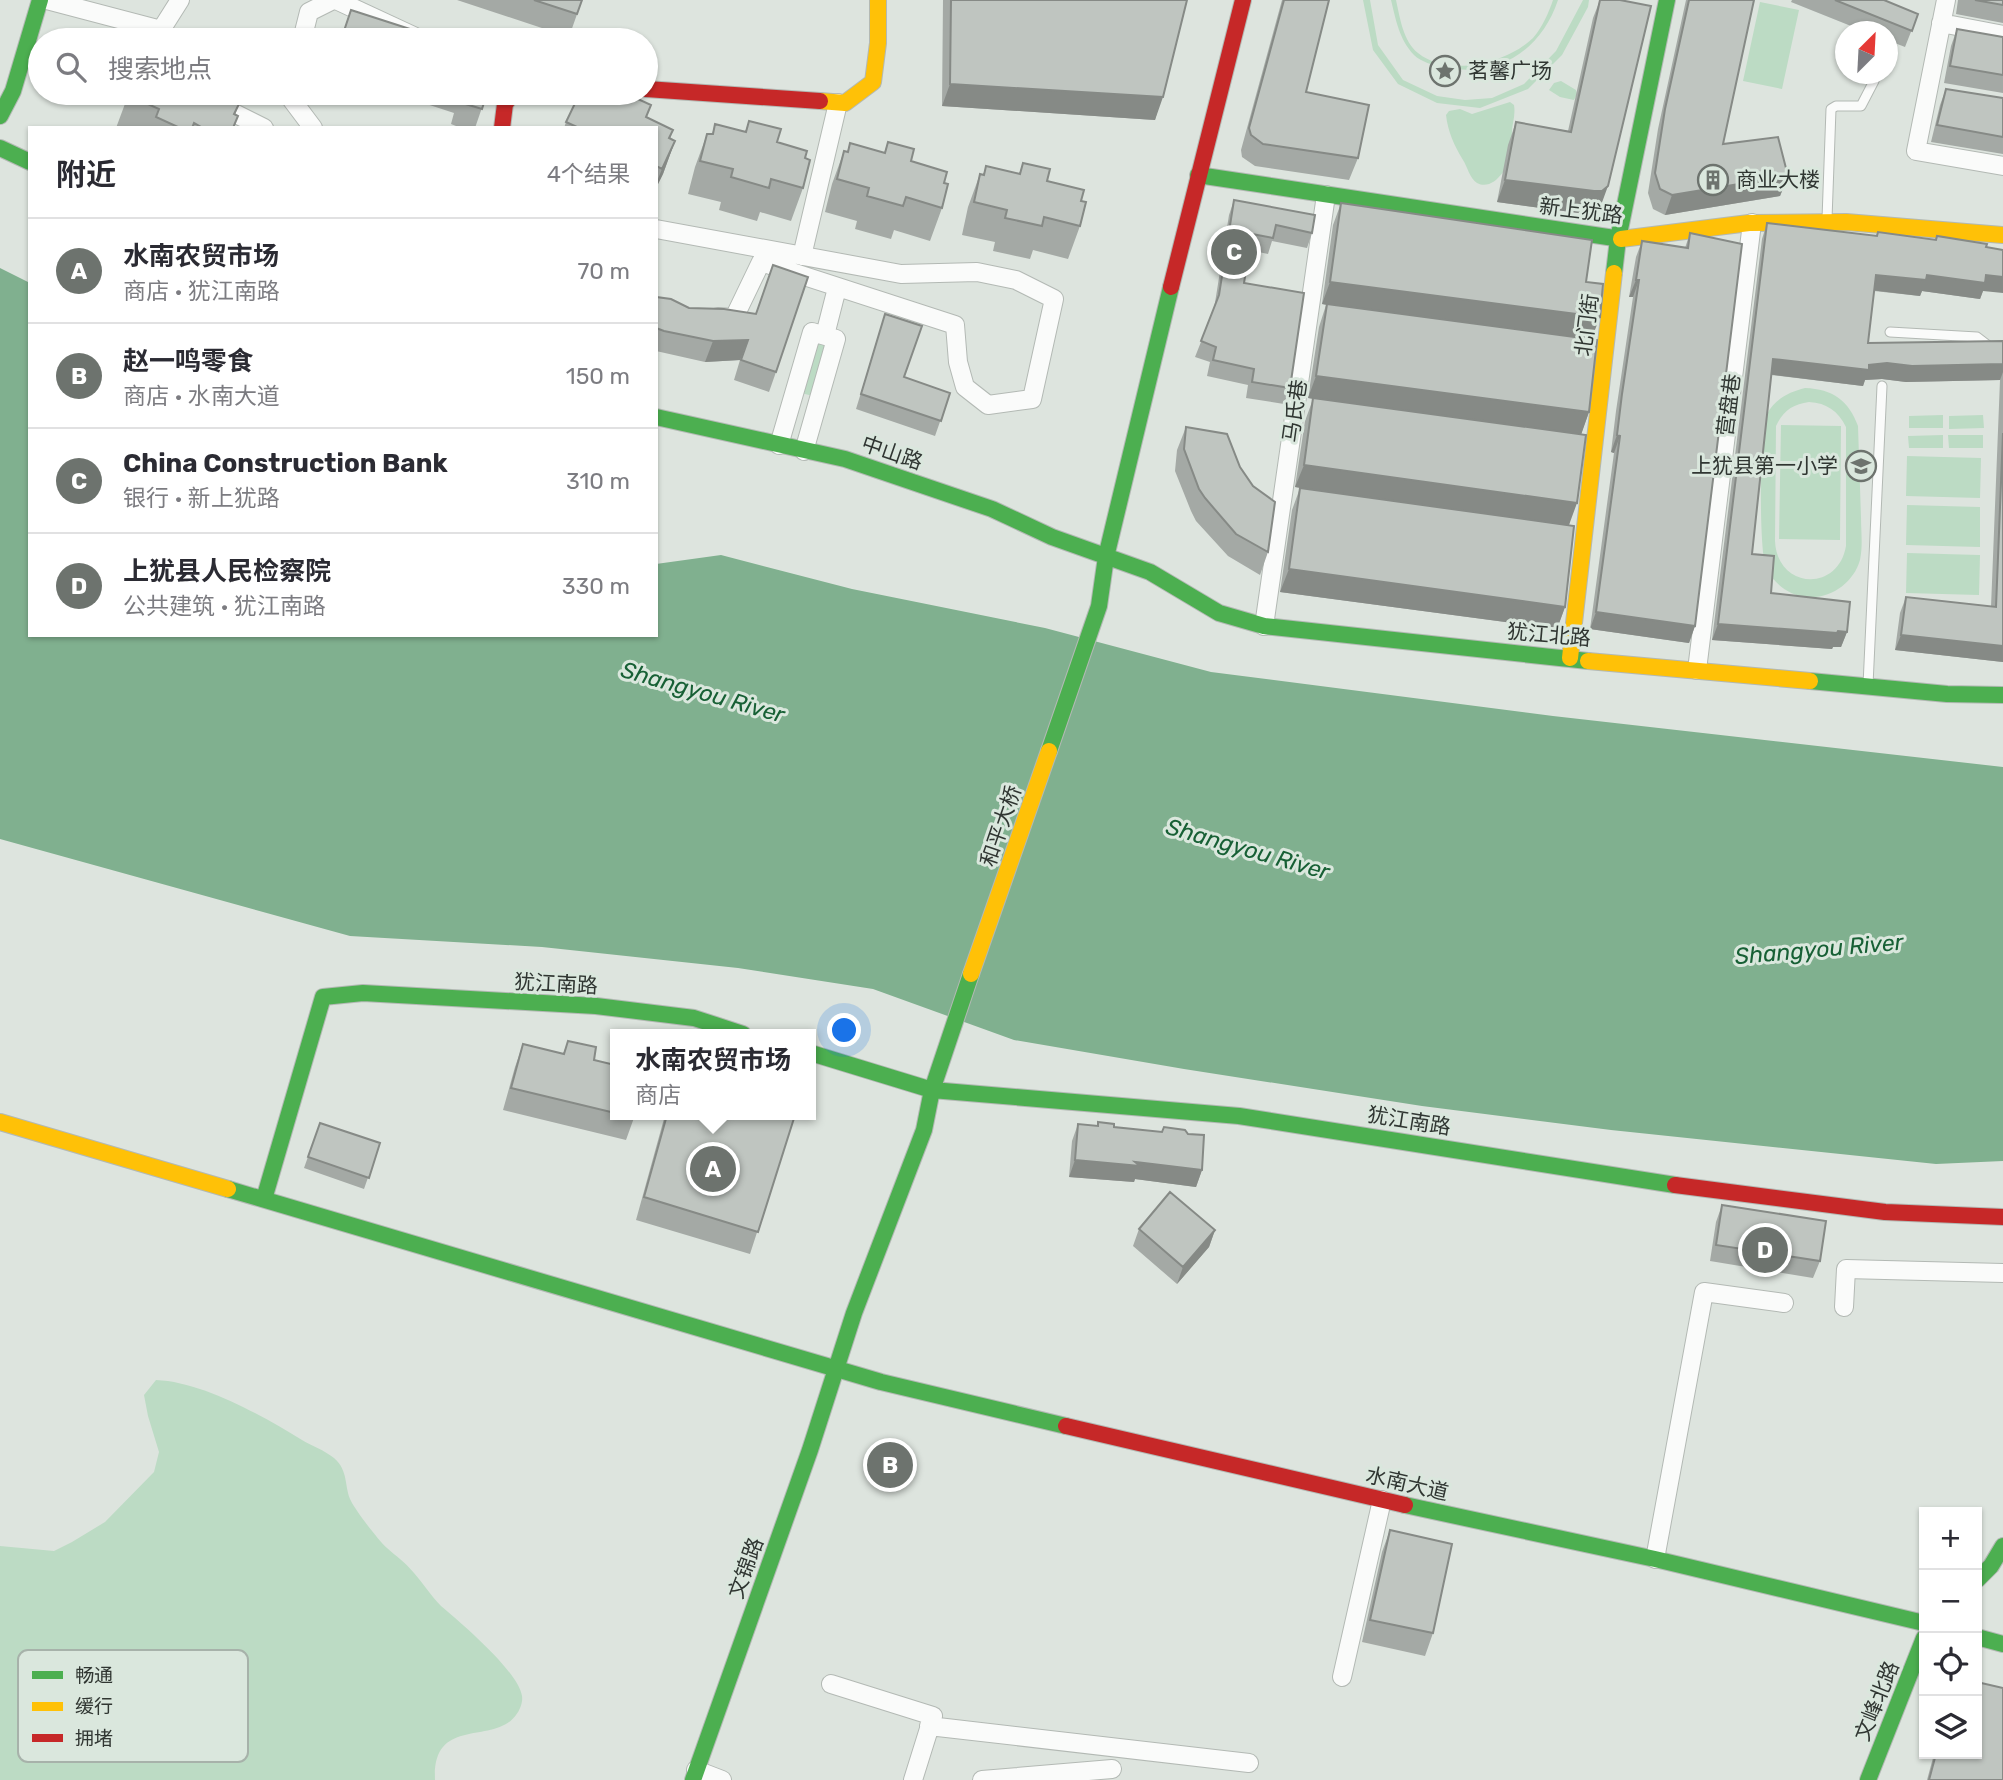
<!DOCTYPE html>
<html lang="zh">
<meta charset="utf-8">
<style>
body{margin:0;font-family:Rubik,"Noto Sans SC",sans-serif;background:#f7f7f7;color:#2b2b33}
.controls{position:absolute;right:21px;bottom:21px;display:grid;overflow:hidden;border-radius:0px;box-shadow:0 2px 5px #0004}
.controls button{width:63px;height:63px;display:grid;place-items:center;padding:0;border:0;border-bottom:2px solid #e1e1e2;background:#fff;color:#2b2b33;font:35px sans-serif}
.compass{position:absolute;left:1835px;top:21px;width:63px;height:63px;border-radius:50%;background:#fff;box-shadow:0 2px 5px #0004;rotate:24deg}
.you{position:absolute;left:845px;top:1031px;width:24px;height:24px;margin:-18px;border:5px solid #fff;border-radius:50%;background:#1a73e8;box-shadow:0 0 0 10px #1a73e833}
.badge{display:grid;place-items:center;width:46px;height:46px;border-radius:50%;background:#6d736e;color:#fff;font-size:23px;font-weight:700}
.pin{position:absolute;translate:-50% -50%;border:4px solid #fff;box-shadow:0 2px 7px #0006}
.popup{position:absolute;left:610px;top:1029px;width:206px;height:91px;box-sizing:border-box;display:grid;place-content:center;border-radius:0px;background:#fff;filter:drop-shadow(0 2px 5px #0005);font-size:23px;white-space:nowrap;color:#7c7c81}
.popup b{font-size:26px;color:#2b2b33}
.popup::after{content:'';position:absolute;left:50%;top:100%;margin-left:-14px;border:14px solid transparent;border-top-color:#fff}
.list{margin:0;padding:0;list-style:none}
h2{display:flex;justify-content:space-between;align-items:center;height:91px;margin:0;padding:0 28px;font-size:30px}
h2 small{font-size:23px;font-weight:400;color:#7c7c81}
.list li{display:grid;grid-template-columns:46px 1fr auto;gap:21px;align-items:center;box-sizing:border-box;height:105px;padding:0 28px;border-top:2px solid #e1e1e2}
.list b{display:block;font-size:26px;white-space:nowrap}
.list p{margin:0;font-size:23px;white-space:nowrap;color:#7c7c81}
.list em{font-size:23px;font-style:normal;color:#7c7c81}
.icon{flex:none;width:38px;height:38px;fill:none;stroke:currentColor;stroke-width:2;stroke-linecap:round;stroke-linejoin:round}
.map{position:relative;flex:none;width:2003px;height:1780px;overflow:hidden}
.search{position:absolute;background:#fff;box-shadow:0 2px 5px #0004;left:28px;top:28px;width:630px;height:77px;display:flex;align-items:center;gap:18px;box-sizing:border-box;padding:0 24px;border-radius:38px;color:#7c7c81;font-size:26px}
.panel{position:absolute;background:#fff;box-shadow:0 2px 5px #0004;left:28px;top:126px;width:630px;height:511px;border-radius:0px}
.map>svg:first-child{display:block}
.green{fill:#bcdbc4;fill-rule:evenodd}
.water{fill:#80b08f}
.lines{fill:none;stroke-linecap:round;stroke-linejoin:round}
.lane-casing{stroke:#b3b9b4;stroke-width:11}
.street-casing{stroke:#b3b9b4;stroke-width:20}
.fast-casing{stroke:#b3b9b4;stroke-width:18}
.slow-casing{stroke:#b3b9b4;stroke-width:18}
.jam-casing{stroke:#b3b9b4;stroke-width:18}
.lane{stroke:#fafbfa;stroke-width:9}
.street{stroke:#fafbfa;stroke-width:18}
.fast{stroke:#4caf50;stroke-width:16}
.slow{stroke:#ffc107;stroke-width:16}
.jam{stroke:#c62828;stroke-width:16}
.wall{fill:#a4a9a5}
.shaded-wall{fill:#868a86}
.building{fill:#bfc5c0;stroke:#868a86;stroke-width:2}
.labels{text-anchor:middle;stroke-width:6;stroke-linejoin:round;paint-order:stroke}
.poi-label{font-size:21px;fill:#303632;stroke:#dae7dd;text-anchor:start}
.street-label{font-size:21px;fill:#303632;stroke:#dae7dd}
.water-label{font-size:23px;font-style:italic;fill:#176035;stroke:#dae7dd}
.key{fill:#dae7dd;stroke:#a7b2aa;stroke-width:2}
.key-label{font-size:19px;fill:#303632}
</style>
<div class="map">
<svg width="2003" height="1780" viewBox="0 0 2003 1780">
<rect width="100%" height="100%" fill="#dde4de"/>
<path class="green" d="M1363,0H1370L1378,45L1403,80L1437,96L1465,100L1492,98L1524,84L1556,51L1583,0H1589L1588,7L1562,55L1528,89L1480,108L1437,103L1398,84L1373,50Z
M1391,0H1396C1400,18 1403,41 1418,53C1449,78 1507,63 1533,38C1542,28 1549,12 1553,0H1558C1541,51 1497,79 1443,67C1433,65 1421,62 1414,55C1399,39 1396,20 1391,0Z
M1760,2L1799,10L1782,89L1743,81Z
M1561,81L1576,90L1577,94L1574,100L1560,97L1549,90L1554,83Z
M1510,102L1514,105C1516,117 1511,126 1512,136C1512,142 1515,147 1513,152C1509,166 1494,192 1477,183C1470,179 1467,166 1463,160C1454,145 1448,132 1446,115L1449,111L1460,109L1472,114Z
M816,340L828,344L813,396L801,393Z
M1805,388C1833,389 1849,401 1858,426C1859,457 1860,487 1861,517C1861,531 1863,546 1860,560C1854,582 1831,599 1808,597C1790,596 1774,584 1766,568C1759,552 1759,429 1767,414C1775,399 1789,392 1805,388ZM1809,402C1827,403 1838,411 1846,427V546C1838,593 1777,589 1775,541L1776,426C1783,411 1793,404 1809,402Z
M1943,415V428H1909V416Z
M1983,415L1984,428L1949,429V416Z
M1781,425L1841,426L1840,540L1779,539Z
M1943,435V448H1909L1908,436Z
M1948,435H1983V448H1949Z
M1907,456L1981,458L1980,498L1906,496Z
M1907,505L1980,507V547L1906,545Z
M1907,553L1980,555L1979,595L1906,593Z
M156,1380C203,1382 261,1415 302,1440C312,1446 324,1450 334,1458C349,1471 344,1487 351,1501C356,1511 378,1540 387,1548C396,1556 406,1563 414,1573C423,1583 431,1596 441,1606C461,1623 518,1671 522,1696C523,1702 520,1710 516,1715C494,1746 432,1715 435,1780H0V1546L54,1551L72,1542L105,1522L154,1472L159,1452L148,1416L144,1395Z"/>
<path class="water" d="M0,268L30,283V635H656V564L721,555L852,589L1045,628L1211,672L1553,716L2003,767V1161L1936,1164L1611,1130L1422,1106L1184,1069L1014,1040L873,989L738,968L542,947L350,936L0,839Z"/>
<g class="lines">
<g class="lane-casing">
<path id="lane" d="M1827,219L1831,109L1836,106H1861L1874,81
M1890,332L1977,337L1990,347H2003
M1868,685L1882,386"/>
</g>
<g class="street-casing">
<path id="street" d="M47,0L161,30L180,0
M336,0L422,40
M1946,0L1916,151L2003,166
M1941,23L2003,35
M302,40L309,12L333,0
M194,93L264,128
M290,93L289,96L313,128
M656,229L901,274L977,272L1016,280L1054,299L1032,399L988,405L965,387L958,362L955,325L761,262L734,318L718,317
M802,256L838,103
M825,335L837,288
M779,445L812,332L836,339L804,451
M1264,626L1326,195
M1697,670L1752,223
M1844,1307L1846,1269L2003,1273
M1655,1559L1704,1292L1784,1303
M1342,1677L1382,1500
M831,1684L933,1716L913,1780
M929,1726L1249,1763
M696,1770L722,1780
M982,1780L1112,1769"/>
</g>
<g class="fast-casing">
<path id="fast" d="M0,116L13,91L40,0
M0,148L30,162
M1198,175L1621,239
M1614,273L1618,239L1667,0
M656,417L845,459L992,509L1052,537L1150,572L1219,613L1264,626L1588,661
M1810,681L1947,694L2003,695
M1049,751L1099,606L1106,557L1171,287
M811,1053L932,1090L1239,1116L1675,1185
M228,1189L881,1382L1066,1426
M264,1199L323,997L363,993L596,1006L694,1018L743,1034
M1405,1505L1655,1559L1924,1623
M1977,1580L1991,1566L2003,1546
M1977,1637L2003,1644
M693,1780L810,1450L854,1313L924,1130L932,1090L971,974
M1868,1780L1924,1638"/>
</g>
<g class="slow-casing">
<path id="slow" d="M820,101L845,103L873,82L878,43V0
M1621,239L1749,223L1846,222L2003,235
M1570,658L1614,273
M1588,661L1810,681
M971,974L1049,751
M0,1122L228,1189"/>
</g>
<g class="jam-casing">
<path id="jam" d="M646,89L820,101
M502,128L505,104L513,93
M1171,287L1243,0
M1675,1185L1885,1212L2003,1217
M1066,1426L1405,1505"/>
</g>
<use href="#lane" class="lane"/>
<use href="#street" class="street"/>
<use href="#fast" class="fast"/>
<use href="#slow" class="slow"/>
<use href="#jam" class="jam"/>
</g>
<path class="wall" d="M457,0H582L569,37Z
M943,0H1187L1155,120L942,106Z
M1282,0H1329L1306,92L1358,158L1349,180L1255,166L1242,157L1241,150Z
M1600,0H1620L1600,208L1594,213L1586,214L1497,202L1508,145L1516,122L1568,131L1593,18Z
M1686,0H1754L1723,144L1788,176L1780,196L1665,215L1653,209L1648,193L1658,129Z
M1792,0H1884L1918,14L1905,47L1887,40V32H1866L1791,2Z
M1958,0H2003V23L1956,14Z
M1957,29L2003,37V93L1944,83L1951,46Z
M1946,89L2003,98V154L1931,142L1940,105Z
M129,93L239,104L235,115L234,128H116Z
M393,93H487L475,128H461L451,124L454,113Z
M647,118L673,130L670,139L675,141L663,174L656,188V128H564L566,122Z
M749,121L777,142L805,158L803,188L791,221L760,212L757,221L719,210L721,202L688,194L695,167L707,134H712L715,124L745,132Z
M888,142L911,161L944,183L942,208L930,241L894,230L891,239L855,229L857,221L825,212L832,184L844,151L847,152L850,143L884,153Z
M1023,163L1047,181L1081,201L1080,226L1068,259L1033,250L1030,259L993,251L995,242L962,235L968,207L980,174L983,175L986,166L1019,174Z
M1234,200L1312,233L1307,248L1272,241L1268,254L1249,250L1244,283L1290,388L1284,404L1246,398L1248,385L1207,376L1210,362L1195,357L1214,309L1229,215Z
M1341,203L1586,282L1592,339L1589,412L1581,434L1569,525L1565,607L1557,629L1280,592L1292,510L1300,488L1295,487L1305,421L1313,399L1308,398L1319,327L1326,305L1322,304L1333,225Z
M1767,223L1876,236L1878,232L1935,240L1937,236L1983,291L1980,299L1922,291L1920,296L1874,291L1868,343L2003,341V662L1895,650L1900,613L1906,597L1991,607L2000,380L1906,382L1882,379L1865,380L1863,386L1771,375L1752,554L1771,593L1847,632L1841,647H1833L1832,649L1712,640L1762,239Z
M1690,233L1695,626L1689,643L1590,629L1614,453L1611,452L1616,411L1633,297H1629L1636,257L1642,241L1685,248Z
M656,297L776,372L769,392L734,380L740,360L705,362L656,351Z
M885,314L904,377L950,393L935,436L856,409Z
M1186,427L1268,552L1260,575L1228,556L1196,521L1191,511L1175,471L1177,450Z
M568,1041L594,1060L615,1065V1115H635L626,1140L503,1110L515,1067L523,1044L563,1054Z
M665,1115H795L750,1254L636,1220Z
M1098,1122L1114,1127L1202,1170L1196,1187L1135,1179L1134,1182L1069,1177L1072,1141L1078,1124L1097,1126Z
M320,1123L380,1143L364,1189L304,1168Z
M1722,1205L1820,1261L1813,1278L1710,1261L1716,1222Z
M1139,1229L1215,1230L1209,1247L1177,1284L1133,1246Z
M1390,1530L1433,1633L1425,1656L1362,1642L1382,1552Z
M1934,1754H1977L2003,1780H1927Z"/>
<path class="shaded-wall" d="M950,84L1163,97L1155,120L942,106Z
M675,141L663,174L656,188V184L662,169Z
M1788,176L1780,196L1665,215L1672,195Z
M1505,180L1608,186L1600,208L1594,213L1586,214L1497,202Z
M1876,275H1986L2003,277V293L1983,291L1980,299L1922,291L1920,296L1870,290Z
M1636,280H1639L1633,297H1629Z
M1330,282L1600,317L1591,340L1322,304Z
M748,340L740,360L705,362L713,341Z
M1773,359L1869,365L1887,363L2003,364V372L2000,380L1906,382L1882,379L1865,380L1863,386L1767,374Z
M1316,376L1589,412L1581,435L1308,398Z
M1617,435L1620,436L1614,453L1611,452Z
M1304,465L1577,503L1569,525L1295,487Z
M1289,569L1565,607L1557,629L1280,592Z
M1596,612L1695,626L1689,643L1590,629Z
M1718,624L1838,631L1847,632L1841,647H1833L1832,649L1712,640Z
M1901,635L2003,646V662L1895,650Z
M1075,1160L1135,1162L1202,1170L1196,1187L1135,1179L1134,1182L1069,1177Z
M1215,1230L1209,1247L1177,1284L1183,1267Z"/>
<path class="building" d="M534,0H582L577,14Z
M951,0H1187L1163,97L950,84Z
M1284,0H1329L1306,92L1369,105L1358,158L1263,144L1251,135L1249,128Z
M1600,0H1620L1651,6L1608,186L1602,191H1594L1505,180L1516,122L1571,132Z
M1689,0H1754L1723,144L1778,137L1788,176L1672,195L1660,189L1655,173L1665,109Z
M1835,0H1884L1918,14L1912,31Z
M1975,0H2003V5Z
M351,10L444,40H341Z
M1957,29L2003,37V75L1950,66Z
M1946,89L2003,98V137L1937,125Z
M129,93H214L239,104L234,114L238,116L233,128H203L194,123L192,128H180L156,117L159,109L128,95Z
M462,93H487L482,109L459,102Z
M586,93H597L617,102L621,93H625L651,105L646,117L673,130L669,138L675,141L662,169L656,166V128H579L566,122L579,95L584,98Z
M749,121L781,129L777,142L807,151L805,158L810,160L803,188L771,179L769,188L731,177L733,169L700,161L707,134H713L715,124L746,132Z
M888,142L914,149L911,161L947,172L944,183L948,184L942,208L906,197L903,206L867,196L869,188L837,179L844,151L848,152L850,143L885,153Z
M1023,163L1050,169L1047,181L1084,190L1081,201L1086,202L1080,226L1044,217L1042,226L1005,218L1007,210L974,202L980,174L984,175L986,166L1020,174Z
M1234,200L1315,215L1312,233L1276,225L1273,238L1252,234L1244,283L1304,293L1290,388L1252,382L1254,369L1213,360L1216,347L1201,341L1219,295Z
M1341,203L1592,240L1586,282L1603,284L1600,317L1330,282Z
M1767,223L1877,236L1878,232L1936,240L1937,236L1987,244L1986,247L2003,250V277L1986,275L1985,283L1927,275L1926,280L1876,275L1868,343L2003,341V364L1912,366L1887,363L1869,365V370L1773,359L1752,554L1774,556L1771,593L1850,602L1847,632L1838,631L1837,633L1718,624Z
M1690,233L1742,244L1695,626L1596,612L1620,436L1617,435L1622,394L1639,280H1636L1642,241L1688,248Z
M773,265L808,277L776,372L741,360L748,340L713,341L664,331L656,328V297L671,299L689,308L724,309L756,314Z
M1327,304L1597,340L1589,412L1316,376Z
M885,314L922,326L904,377L950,393L941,421L861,394Z
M1313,398L1586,435L1577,503L1304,465Z
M1186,427L1227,434L1240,467L1253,486L1275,502L1268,552L1236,534L1205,498L1199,489L1184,449Z
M2003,433V646L1901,635L1906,597L1996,607Z
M1300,488L1574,526L1565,607L1289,569Z
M568,1041L596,1047L594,1060L615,1065V1113L511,1088L523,1044L564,1054Z
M622,1115H635L634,1118Z
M667,1115H795L758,1232L644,1197Z
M1098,1122L1114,1124V1127L1162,1132L1164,1127L1185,1130L1188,1134L1204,1135L1202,1170L1135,1162L1140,1166L1075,1160L1078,1124L1098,1126Z
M320,1123L380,1143L369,1178L308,1157Z
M1170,1192L1215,1230L1183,1267L1139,1229Z
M1722,1205L1826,1221L1820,1261L1716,1245Z
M1390,1530L1452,1544L1433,1633L1370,1620Z
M1977,1682L2003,1688V1780H1929L1936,1754H1977Z"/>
<defs>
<g id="sight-ring" transform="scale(1.575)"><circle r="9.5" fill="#dae7dd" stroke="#6d736e" stroke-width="1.5"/><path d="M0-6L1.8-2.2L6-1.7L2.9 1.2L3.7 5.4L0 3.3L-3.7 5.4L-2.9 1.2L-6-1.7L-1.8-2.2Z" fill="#6d736e"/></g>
<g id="building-ring" transform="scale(1.575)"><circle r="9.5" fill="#dae7dd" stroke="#6d736e" stroke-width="1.5"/><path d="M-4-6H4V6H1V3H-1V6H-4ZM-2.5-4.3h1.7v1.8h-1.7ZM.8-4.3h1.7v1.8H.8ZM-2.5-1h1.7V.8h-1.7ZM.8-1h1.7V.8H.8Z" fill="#6d736e"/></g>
<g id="school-ring" transform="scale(1.575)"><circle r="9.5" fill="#dae7dd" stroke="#6d736e" stroke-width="1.5"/><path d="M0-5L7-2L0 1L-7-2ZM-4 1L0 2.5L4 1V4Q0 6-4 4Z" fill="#6d736e"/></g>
</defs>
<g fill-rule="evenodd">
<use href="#sight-ring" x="1445" y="71"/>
<use href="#building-ring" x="1713" y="180"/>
<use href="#school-ring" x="1861" y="466"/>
</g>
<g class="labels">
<g class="poi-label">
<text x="1468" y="78">茗馨广场</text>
<text x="1736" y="187">商业大楼</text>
<text x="1838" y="473" text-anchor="end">上犹县第一小学</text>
</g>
<g class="street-label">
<text transform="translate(1581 211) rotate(7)" y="7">新上犹路</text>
<text transform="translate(1587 325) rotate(-83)" y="7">北门街</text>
<text transform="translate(1729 405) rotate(-83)" y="7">营盘巷</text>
<text transform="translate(1295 411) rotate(-82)" y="7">马氏巷</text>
<text transform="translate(892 453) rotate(19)" y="7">中山路</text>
<text transform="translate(1549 635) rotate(5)" y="7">犹江北路</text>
<text transform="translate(1001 826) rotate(-71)" y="7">和平大桥</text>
<text transform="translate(556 984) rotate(3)" y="7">犹江南路</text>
<text transform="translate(1409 1121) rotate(9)" y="7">犹江南路</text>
<text transform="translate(1407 1484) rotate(13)" y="7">水南大道</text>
<text transform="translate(746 1568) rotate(-70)" y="7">文锦路</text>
<text transform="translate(1877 1701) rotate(-68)" y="7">文峰北路</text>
</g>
<g class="water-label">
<text transform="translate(703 692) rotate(16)" y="8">Shangyou River</text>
<text transform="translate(1248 849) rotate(16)" y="8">Shangyou River</text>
<text transform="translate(1819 949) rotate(-5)" y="8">Shangyou River</text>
</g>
</g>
<rect x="18" y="1650" width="230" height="112" rx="10" class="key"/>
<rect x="32" y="1671" width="31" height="8" fill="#4caf50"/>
<rect x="32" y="1702" width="31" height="9" fill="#ffc107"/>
<rect x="32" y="1734" width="31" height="8" fill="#c62828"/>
<g class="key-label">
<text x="75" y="1682">畅通</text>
<text x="75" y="1713">缓行</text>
<text x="75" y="1745">拥堵</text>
</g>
</svg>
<div class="controls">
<button>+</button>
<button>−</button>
<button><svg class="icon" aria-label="locate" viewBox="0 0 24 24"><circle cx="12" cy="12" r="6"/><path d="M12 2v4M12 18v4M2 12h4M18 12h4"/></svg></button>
<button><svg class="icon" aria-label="layers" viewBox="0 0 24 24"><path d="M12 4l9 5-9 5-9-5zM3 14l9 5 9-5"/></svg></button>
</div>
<svg class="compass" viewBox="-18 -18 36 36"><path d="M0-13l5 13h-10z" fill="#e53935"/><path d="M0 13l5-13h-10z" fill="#7c7c81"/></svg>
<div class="you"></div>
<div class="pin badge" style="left:713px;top:1169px">A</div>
<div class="popup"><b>水南农贸市场</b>商店</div>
<div class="pin badge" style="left:890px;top:1465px">B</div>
<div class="pin badge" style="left:1234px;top:252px">C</div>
<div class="pin badge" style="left:1765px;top:1250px">D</div>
<div class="search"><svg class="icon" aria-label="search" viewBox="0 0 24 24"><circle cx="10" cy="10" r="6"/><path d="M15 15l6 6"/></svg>搜索地点</div>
<section class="panel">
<h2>附近<small>4个结果</small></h2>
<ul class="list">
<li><span class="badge">A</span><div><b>水南农贸市场</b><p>商店 · 犹江南路</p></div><em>70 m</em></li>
<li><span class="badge">B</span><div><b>赵一鸣零食</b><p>商店 · 水南大道</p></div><em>150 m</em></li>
<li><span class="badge">C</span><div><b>China Construction Bank</b><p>银行 · 新上犹路</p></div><em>310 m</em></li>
<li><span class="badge">D</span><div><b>上犹县人民检察院</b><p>公共建筑 · 犹江南路</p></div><em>330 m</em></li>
</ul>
</section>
</div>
